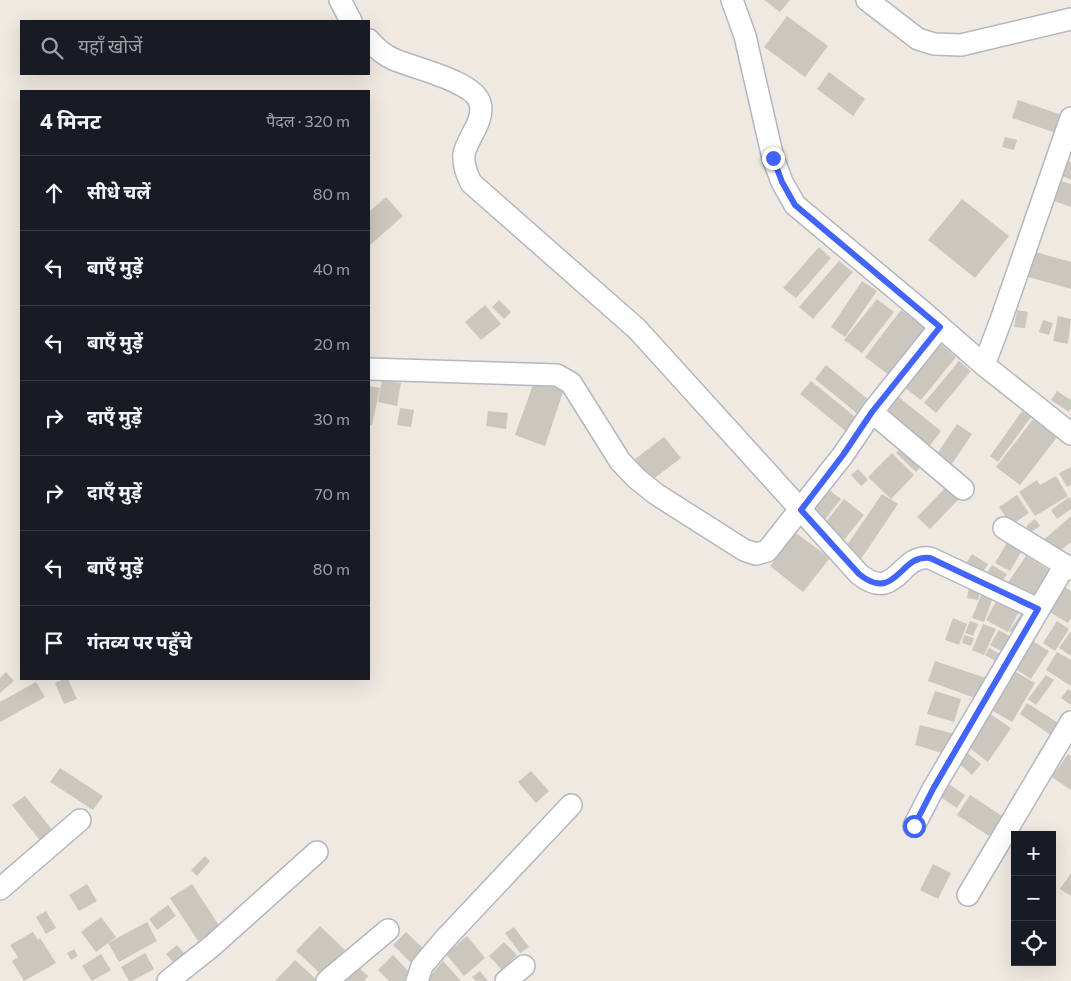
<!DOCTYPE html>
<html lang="hi">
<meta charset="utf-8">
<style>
body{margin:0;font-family:Commissioner,"Noto Sans Devanagari",sans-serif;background:#242831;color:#f1f3f6}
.controls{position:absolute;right:15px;bottom:15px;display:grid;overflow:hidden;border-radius:0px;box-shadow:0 5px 20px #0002}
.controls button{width:45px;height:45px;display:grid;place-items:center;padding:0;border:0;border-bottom:1px solid #363941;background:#171b24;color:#f1f3f6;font:25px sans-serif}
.stop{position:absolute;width:15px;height:15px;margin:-11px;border:4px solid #4264fb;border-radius:50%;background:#fff}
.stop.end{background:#4264fb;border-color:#fff;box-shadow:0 1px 5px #0008}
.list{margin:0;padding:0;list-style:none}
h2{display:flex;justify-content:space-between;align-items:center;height:65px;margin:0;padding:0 20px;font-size:21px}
h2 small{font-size:16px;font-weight:400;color:#9ea1a6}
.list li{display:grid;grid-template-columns:32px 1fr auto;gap:15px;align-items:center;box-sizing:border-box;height:75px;padding:0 20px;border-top:1px solid #363941}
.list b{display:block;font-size:19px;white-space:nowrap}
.list em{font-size:16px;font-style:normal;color:#9ea1a6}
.icon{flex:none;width:28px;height:28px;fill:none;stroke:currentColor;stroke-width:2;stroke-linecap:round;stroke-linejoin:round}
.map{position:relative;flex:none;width:1071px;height:981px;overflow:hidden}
.search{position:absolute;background:#171b24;box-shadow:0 5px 20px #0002;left:20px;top:20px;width:350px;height:55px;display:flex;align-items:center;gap:12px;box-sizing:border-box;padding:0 18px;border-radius:0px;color:#9ea1a6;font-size:19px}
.panel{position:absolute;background:#171b24;box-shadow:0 5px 20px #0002;left:20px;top:90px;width:350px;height:590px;border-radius:0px}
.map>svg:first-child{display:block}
.building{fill:#cbc7bf}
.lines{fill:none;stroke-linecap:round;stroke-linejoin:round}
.minor-casing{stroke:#b4b7c1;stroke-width:24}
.minor{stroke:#fff;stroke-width:21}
.route{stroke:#4264fb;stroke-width:6}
</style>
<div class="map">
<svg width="1071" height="981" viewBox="0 0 1071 981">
<rect width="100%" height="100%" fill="#efe9e1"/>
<path class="building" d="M764,0H790L780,12Z
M787,16L828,46L805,77L764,47Z
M829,72L865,99L853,116L817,89Z
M1018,100L1068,117L1062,135L1012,118Z
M1005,137L1017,140L1014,150L1002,147Z
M1063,159L1071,162V180L1056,173Z
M1058,180L1071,184V207L1051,200Z
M386,197L403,216L369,246V212Z
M962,199L1009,236L975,278L928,240Z
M819,247L831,258L796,298L783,288Z
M1032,251L1071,262V289L1025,276Z
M839,261L853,272L813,319L799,307Z
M862,281L877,291L845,337L831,327Z
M877,299L894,312L862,353L844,340Z
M499,300L511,312L504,319L492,307Z
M485,305L501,324L481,340L465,322Z
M901,310L929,331L893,378L865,357Z
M1017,310L1028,312L1025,328L1014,327Z
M1058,316L1071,319L1068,344L1053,341Z
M1043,320L1053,323L1049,335L1039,332Z
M936,340L956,357L921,400L900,384Z
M959,361L971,371L936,413L924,403Z
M826,365L870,401L859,415L815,379Z
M535,379L564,389L545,446L515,435Z
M382,380L401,383L397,406L378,402Z
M811,381L859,420L848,433L800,394Z
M369,386L380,388L372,425H369Z
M1057,391L1071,400V409L1069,412L1051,400Z
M896,395L941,431L928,448L883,411Z
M400,408L414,410L411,427L397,425Z
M488,411L508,413L506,429L486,426Z
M1022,411L1031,417L998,462L990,456Z
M1034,418L1058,436L1020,485L996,467Z
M957,424L972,434L950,467L935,457Z
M664,437L681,458L652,480L635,459Z
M902,447L922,466L916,472L896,453Z
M892,453L914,475L891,499L868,477Z
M1071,467V485L1067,487L1059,473Z
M858,469L868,480L861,486L851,475Z
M1056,476L1068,496L1035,516L1019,492L1037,480L1040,485Z
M946,487L959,499L930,529L917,517Z
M829,490L841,499L820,526L808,517Z
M882,494L898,504L859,562L843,551Z
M1017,495L1029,513L1011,525L999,507Z
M1069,497L1071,500V509L1057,519L1051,510Z
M844,499L864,515L840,545L820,529Z
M1071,516V542L1054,556L1039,544Z
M1035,519L1040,526L1031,532L1026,526Z
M796,533L830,558L803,592L770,566Z
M1008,541L1023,549L1010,571L995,563Z
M972,554L988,564L978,580L962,570Z
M1026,556L1055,574L1033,605L1005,587Z
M992,565L1007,574L998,589L983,579Z
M1058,583L1071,591V618L1068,623L1043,608Z
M969,587L981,589L978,600L967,598Z
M983,590L994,595L984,622L972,618Z
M999,596L1021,608L1008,632L986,620Z
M1027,606L1017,636L1009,631Z
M953,618L967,624L959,645L945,640Z
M970,621L978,624L973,636L965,633Z
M1057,621L1069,629L1055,651L1043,643Z
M983,624L996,629L984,655L972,650Z
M999,630L1011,637L1003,652L990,645Z
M1071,631V656L1059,648Z
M964,635L974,638L971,646L962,643Z
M1031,640L1049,651L1031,679L1012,667Z
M989,648L1004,656L999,663L985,655Z
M1057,652L1071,660V686L1046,670Z
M935,661L989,679L978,699L928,681Z
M1011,669L1035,683L1012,722L988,708Z
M6,672L14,681L0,693V678Z
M1046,675L1054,680L1036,705L1028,699Z
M64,679H68L77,699L64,704L55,683Z
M36,682L45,697L0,722V702Z
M1068,689L1071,691V705L1061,698Z
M935,691L961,699L954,722L927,714Z
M1027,703L1063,726L1055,738L1020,714Z
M983,709L1011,728L988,762L963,743Z
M920,725L955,734L949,755L915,745Z
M964,750L981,764L972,775L955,760Z
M1068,754L1071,756V790L1052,777Z
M60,768L103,796L93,810L50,782Z
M531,771L549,791L536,803L518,782Z
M944,781L965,795L957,808L936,794Z
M970,795L1002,816L989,836L957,815Z
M25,796L54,832L41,842L12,805Z
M205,856L210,861L197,876L191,870Z
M933,864L951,873L938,899L920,890Z
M1071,873V896L1060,889Z
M87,884L97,901L79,911L69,895Z
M192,884L220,927L198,941L170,898Z
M168,905L176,916L157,930L149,919Z
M46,911L56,928L46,934L36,917Z
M101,917L116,937L96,952L81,932Z
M147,922L157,941L119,962L108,943Z
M320,926L345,950L322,975L296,951Z
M514,927L529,947L520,953L505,933Z
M33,932L38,940L40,938L56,963L24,981L12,961L18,957L10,945Z
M406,932L427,952L414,966L393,945Z
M467,936L485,958L464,976L446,954Z
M504,942L517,955L502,970L489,956Z
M177,945L190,960L179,969L166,954Z
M74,949L78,956L71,960L67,953Z
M145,953L154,969L132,981H129L121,967Z
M101,954L111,970L92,981L82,966Z
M393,955L414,977L410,981H389L378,970Z
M295,960L318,981H275Z
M443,961L461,981H426Z
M355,964L368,976L364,981H342Z
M480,971L488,981H476L472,977Z"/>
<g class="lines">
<g class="minor-casing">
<path id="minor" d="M340,0L351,21
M732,0L745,36L773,158L782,182L795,205L922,311L984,365L1071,434
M867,0L918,39L934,44L961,45L1071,19
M369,40C375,47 384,55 393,59C413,68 474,81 480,103C485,121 467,138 464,154C463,165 467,174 471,183L637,329L859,574C896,604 900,553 930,558L1038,609
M984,365L1001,320L1071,118
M369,369L557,375L571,383L620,461L636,478L656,494L744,550L756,554L767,551L843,455L872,412L940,327
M872,412L963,489
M1004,528L1071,569
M914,826L933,789L1065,565
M0,889L80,820
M968,895L1071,722
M168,981L212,946L317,852
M327,981L388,930
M417,981L422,966L444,940L571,805
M506,981L524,966"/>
</g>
<use href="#minor" class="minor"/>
</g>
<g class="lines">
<path class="route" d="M773,158L782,182L795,205L940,327L872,412L843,455L801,510L859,574C896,604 900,553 930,558L1038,609L933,789L914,826"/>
</g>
</svg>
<div class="controls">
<button>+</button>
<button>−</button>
<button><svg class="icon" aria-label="locate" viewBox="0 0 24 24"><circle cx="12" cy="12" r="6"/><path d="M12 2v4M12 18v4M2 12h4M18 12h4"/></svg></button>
</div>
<div class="stop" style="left:914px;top:826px"></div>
<div class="stop end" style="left:773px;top:158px"></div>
<div class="search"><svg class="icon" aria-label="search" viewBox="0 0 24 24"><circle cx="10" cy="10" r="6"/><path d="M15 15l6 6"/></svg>यहाँ खोजें</div>
<section class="panel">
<h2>4 मिनट<small>पैदल · 320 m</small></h2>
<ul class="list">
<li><svg class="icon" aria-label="ahead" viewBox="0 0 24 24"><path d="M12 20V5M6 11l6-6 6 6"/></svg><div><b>सीधे चलें</b></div><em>80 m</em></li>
<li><svg class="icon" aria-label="left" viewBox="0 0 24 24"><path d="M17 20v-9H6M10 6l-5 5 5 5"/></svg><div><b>बाएँ मुड़ें</b></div><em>40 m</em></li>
<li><svg class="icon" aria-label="left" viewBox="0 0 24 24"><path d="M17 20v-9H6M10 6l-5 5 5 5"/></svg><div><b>बाएँ मुड़ें</b></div><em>20 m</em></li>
<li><svg class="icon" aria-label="right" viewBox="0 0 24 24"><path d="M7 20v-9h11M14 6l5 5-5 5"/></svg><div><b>दाएँ मुड़ें</b></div><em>30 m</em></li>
<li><svg class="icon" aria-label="right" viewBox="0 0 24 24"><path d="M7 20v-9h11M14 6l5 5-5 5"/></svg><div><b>दाएँ मुड़ें</b></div><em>70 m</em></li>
<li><svg class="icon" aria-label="left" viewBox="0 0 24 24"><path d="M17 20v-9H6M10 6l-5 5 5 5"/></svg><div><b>बाएँ मुड़ें</b></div><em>80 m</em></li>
<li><svg class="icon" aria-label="arrive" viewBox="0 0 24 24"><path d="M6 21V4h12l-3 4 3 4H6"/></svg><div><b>गंतव्य पर पहुँचे</b></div></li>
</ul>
</section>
</div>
